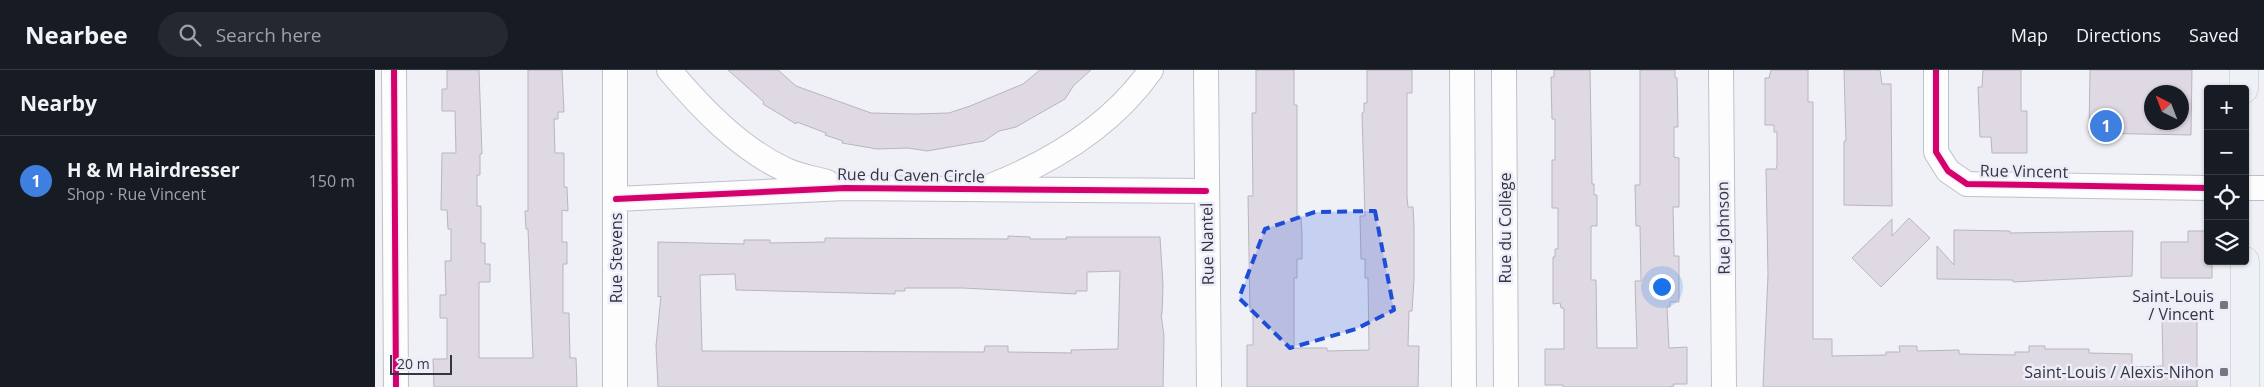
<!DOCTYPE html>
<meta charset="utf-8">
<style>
body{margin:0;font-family:"Open Sans",sans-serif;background:#242831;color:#f1f3f6}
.controls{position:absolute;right:15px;top:15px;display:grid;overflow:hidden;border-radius:5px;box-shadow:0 1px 4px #0004}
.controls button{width:45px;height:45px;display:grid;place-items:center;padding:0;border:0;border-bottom:1px solid #363941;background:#171b24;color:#f1f3f6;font:25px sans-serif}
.compass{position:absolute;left:1769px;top:15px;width:45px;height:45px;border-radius:50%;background:#171b24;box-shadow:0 1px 4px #0004;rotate:318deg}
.scale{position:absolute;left:15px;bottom:12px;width:62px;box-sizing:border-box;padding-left:5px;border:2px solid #353542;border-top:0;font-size:14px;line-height:18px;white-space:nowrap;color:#353542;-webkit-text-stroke:4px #ededfa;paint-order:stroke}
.you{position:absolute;left:1286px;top:216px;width:18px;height:18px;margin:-12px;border:4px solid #fff;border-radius:50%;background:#1a73e8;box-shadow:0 0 0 8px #1a73e833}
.badge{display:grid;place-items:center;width:32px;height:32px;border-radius:50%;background:#1a73e8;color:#fff;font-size:16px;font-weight:700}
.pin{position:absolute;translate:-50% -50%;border:2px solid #fff;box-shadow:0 1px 5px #0006}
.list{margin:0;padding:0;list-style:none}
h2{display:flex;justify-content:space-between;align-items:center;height:65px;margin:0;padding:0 20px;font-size:21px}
h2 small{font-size:16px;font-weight:400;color:#9ea1a6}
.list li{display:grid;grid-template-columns:32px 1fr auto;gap:15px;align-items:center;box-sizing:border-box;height:90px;padding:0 20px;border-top:1px solid #363941}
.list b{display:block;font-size:19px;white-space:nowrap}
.list p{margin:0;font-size:16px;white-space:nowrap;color:#9ea1a6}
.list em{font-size:16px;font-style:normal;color:#9ea1a6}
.icon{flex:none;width:28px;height:28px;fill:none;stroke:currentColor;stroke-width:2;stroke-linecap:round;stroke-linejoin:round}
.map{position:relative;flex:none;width:1889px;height:317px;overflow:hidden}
header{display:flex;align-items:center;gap:30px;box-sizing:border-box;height:70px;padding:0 25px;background:#171b24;border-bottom:1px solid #363941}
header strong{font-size:24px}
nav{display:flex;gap:28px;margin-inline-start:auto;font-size:18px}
.search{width:350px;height:45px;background:#242831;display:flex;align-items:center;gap:12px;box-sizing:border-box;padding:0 18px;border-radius:28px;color:#9ea1a6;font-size:19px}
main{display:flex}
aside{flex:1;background:#171b24}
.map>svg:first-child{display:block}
.building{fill:#dfd9e4;stroke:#b9b5bd;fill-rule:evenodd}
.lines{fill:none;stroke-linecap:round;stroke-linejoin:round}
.street-casing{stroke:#c0c0c9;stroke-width:26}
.secondary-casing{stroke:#c0c0c9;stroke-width:29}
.street{stroke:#fdfdfe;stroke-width:24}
.secondary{stroke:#eef1f5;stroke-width:28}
.cycleway-casing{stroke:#ededfa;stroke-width:9}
.cycleway{stroke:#d6006c;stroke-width:6}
.marked{fill:#1d4ed8;fill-opacity:0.2;stroke:#1d4ed8;stroke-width:4;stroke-dasharray:10 6;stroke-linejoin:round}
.poi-dot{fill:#767681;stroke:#ededfa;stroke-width:2}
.labels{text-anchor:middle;stroke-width:5;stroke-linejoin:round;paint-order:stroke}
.street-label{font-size:16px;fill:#353542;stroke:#ededfa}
.poi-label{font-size:16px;fill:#353542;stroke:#ededfa;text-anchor:end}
</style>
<header>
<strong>Nearbee</strong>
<div class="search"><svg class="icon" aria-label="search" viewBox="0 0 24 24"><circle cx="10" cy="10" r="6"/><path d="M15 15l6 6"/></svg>Search here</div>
<nav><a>Map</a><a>Directions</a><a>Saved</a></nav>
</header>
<main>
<aside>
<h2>Nearby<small></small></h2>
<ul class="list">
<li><span class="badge" style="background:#3f7fe0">1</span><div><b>H &amp; M Hairdresser</b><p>Shop · Rue Vincent</p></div><em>150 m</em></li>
</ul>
</aside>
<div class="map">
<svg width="1889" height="317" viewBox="0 0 1889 317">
<rect width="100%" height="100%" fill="#f0f0f7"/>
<path class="building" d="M72,0H104L107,84H105V105H102V136H106V173H110V194H115V212H104V288H158L153,159H151L150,141H153V0H187L189,42H183V49H179L180,83H189V117H192L193,141L187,140V172H192V194H188V243H194L195,288H201L202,317H59L58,289H72V248H65V225H71L70,191H76V159H73L72,140H66L67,83H81L80,41H67V19H72Z
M353,0H403L421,16L496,43L539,44L574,43L595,36L648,14L665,0H716L699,15L690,29L641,57L624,61L609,71L552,81L533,78L502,79L467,73L468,71L450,65L451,63L422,52L421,54L388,34L389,32Z
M881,0H919V35H922V147H926L927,165V189H922V208H919V278H952V281L994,280L993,208H990V189H986L985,146H990L987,43L989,42V33H992V0H1037V23H1032V127L1033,137H1038L1039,155V210L1037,241H1034L1033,276H1044L1043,317H872V275H878V242H875L873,126H878L877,43H881Z
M1179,0H1215L1217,114H1219V125H1222V156H1216V210H1221L1222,278H1262L1260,211H1266L1265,156H1261L1260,115H1265V0H1300V7L1302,8L1303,57H1299V87L1304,88V137H1298L1299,186H1304V232H1295V237H1292L1294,278L1312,277V314H1298L1299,316L1294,317H1188V315H1170V279H1189V238H1186L1185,233L1178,234V187H1180V179H1183V138H1177V90H1180V49H1177L1176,7H1179Z
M1396,0H1433V32H1438V269H1457V286L1511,285V282H1525L1524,276H1542V281L1584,280V284L1640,285V282H1654V276H1670V279H1714V283L1757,284V297L1788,296L1787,250L1822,249V317H1388L1393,205L1391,99H1401L1402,95V62H1399V55H1390V8H1394Z
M1469,0H1505L1507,14H1516L1517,136L1469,135V71H1471Z
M1608,0H1646V41H1652V83H1617L1616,67H1605L1603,17H1607Z
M1715,0H1817L1816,65L1714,63ZM1776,22H1806V52H1776Z
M1534,148L1555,168L1506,217L1477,188L1517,149V166Z
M1579,160L1635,161V163L1758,161L1757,206L1638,212V210L1562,209V176L1579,195Z
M1813,161H1833V191H1837V208H1786V172H1813Z
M633,166L655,167V169H692L691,167H785L788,215L787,244H786L789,266L788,317H283L281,276L286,226L283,227V172L369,174V170H395V173L450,172V168L633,169ZM745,201L743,279L696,280L697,283L633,282V276H610L609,282L327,281L325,205L360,204L361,220L520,224V221H530V218H588L701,224V221H712V202Z"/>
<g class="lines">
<g class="street-casing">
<path id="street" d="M19,0L21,317
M240,0V317
M294,0C326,38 365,79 411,100C423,106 438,108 452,112
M831,0L834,317
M1087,0L1089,317
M1129,0L1131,317
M1346,0L1349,317
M1561,0V82L1573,101L1592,114L1833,118
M618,115C678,91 738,54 776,0
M1870,118H1889
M241,129L470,118L831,121"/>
</g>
<g class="secondary-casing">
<path id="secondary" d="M1869,0V19
M1870,191V317"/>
</g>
<use href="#street" class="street"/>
<use href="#secondary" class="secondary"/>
<g class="cycleway-casing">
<path id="cycleway" d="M19,0L21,317
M1561,0V82L1573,101L1592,114L1833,118
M241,129L470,118L831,121"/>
</g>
<use href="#cycleway" class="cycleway"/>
</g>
<path class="marked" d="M1000,141L1019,240L981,259L915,278L864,228L890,159L940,142Z"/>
<g class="poi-dot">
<rect x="1844" y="230" width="10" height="10" rx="2.5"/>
<rect x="1844" y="297" width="10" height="10" rx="2.5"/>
</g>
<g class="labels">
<g class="street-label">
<text transform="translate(1649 101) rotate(1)" y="6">Rue Vincent</text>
<text transform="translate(536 105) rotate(1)" y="6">Rue du Caven Circle</text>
<text transform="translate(1130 158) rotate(-90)" y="6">Rue du Collège</text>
<text transform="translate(1348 158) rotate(-91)" y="6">Rue Johnson</text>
<text transform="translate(832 174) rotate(-91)" y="6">Rue Nantel</text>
<text transform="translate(241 188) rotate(-90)" y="6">Rue Stevens</text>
</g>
<g class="poi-label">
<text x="1839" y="232">Saint-Louis<tspan x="1839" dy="18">/ Vincent</tspan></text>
<text x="1839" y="308">Saint-Louis / Alexis-Nihon</text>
</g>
</g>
</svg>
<div class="controls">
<button>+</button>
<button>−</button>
<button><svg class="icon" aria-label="locate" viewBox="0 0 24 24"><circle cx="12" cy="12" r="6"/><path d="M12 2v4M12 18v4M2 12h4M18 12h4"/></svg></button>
<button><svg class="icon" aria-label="layers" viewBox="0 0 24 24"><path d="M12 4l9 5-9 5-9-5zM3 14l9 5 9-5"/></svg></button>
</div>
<svg class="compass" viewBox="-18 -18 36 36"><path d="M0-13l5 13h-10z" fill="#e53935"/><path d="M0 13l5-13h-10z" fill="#9ea1a6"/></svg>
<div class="scale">20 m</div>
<div class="you"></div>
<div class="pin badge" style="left:1731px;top:56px;background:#3f7fe0">1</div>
</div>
</main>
